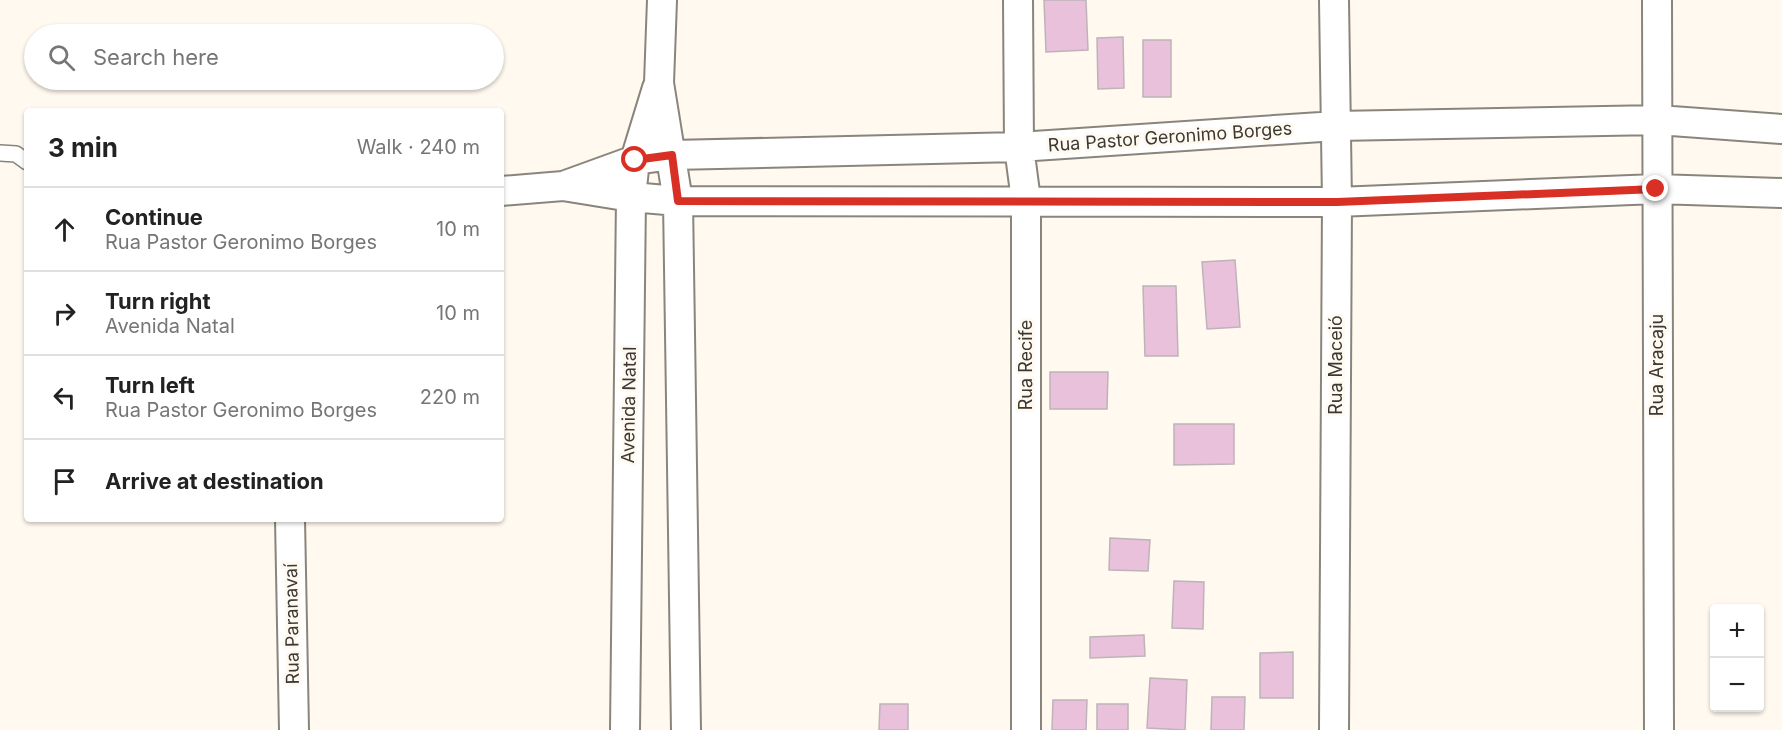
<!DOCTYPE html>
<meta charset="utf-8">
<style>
body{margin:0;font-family:Inter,sans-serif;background:#f6f6f6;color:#222}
.controls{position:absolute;right:18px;bottom:18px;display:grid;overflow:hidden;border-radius:6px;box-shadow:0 2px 4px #0004}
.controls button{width:54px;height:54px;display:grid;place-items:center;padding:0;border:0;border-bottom:2px solid #e0e0e0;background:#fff;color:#222;font:30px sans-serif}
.stop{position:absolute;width:18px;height:18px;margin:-14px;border:4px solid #d93025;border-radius:50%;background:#fff}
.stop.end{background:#d93025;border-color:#fff;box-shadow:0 2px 6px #0008}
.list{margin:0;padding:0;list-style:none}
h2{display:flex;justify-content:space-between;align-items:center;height:78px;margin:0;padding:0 24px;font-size:26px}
h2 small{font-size:20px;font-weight:400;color:#767676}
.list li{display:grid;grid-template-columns:39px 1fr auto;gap:18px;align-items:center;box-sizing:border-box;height:84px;padding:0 24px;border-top:2px solid #e0e0e0}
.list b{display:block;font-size:22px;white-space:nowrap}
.list p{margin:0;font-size:20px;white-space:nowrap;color:#767676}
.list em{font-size:20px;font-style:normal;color:#767676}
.icon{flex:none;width:33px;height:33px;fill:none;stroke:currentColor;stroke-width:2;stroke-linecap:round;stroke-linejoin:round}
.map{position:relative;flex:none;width:1782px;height:730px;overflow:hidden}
.search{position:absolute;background:#fff;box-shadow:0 2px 4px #0004;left:24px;top:24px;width:480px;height:66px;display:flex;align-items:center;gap:15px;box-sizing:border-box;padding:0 21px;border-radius:33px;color:#767676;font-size:22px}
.panel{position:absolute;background:#fff;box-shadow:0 2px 4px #0004;left:24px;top:108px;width:480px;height:414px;border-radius:6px}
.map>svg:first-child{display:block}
.building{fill:#e9c1db;stroke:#bdb3b9;stroke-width:1.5}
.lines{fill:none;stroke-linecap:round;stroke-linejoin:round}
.lane-casing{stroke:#8a857c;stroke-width:18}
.street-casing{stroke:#8a857c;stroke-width:32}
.lane{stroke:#fff;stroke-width:15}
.street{stroke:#fff;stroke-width:28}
.route{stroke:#d93025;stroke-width:8}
.labels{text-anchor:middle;stroke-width:6;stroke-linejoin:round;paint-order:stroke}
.street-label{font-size:18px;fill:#3b3935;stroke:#fff9ef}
</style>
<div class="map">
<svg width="1782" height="730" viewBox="0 0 1782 730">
<rect width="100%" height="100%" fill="#fff9ef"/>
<path class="building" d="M1044,0H1086L1088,50L1046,52Z
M1123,37L1124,88L1098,89L1097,38Z
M1143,40H1171V97H1143Z
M1235,260L1240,327L1207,329L1202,262Z
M1143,286H1176L1178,356H1145Z
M1050,372H1108L1107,409H1050Z
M1174,424H1234V464L1174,465Z
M1110,538L1150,540L1148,571L1109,570Z
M1174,581L1204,582L1203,629L1172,628Z
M1144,635L1145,656L1090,658V637Z
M1293,652V698H1260V653Z
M1150,678L1187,680L1185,730L1147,728Z
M1212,697H1245L1244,730H1211Z
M1053,700H1087L1086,730H1052Z
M880,704H908V730H879Z
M1097,704H1128V730H1097Z"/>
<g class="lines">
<g class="lane-casing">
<path id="lane" d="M0,153L16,154L27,162"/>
</g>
<g class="street-casing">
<path id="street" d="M662,0L659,83L678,201L686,730
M1018,0L1019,147L1026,200V730
M1334,0L1337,202L1334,730
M1657,0L1659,730
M566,185L635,160L672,155L1019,147L1336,126L1658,120L1782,129
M501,191L563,186L631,197L678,201L1337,202L1656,189L1782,193
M290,519L294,730
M625,730L631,197L635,160L657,88"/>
</g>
<use href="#lane" class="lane"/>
<use href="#street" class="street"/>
</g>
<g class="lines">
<path class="route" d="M635,160L672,155L678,201L1337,202L1656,189"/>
</g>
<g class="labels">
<g class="street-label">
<text transform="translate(1170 137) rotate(-4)" y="6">Rua Pastor Geronimo Borges</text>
<text transform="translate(1026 365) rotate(-90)" y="6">Rua Recife</text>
<text transform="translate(1336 365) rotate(-90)" y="6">Rua Maceió</text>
<text transform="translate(1657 365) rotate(-90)" y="6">Rua Aracaju</text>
<text transform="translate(629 405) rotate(-89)" y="6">Avenida Natal</text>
<text transform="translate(292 624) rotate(-91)" y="6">Rua Paranavaí</text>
</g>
</g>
</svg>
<div class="controls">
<button>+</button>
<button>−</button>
</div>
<div class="stop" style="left:635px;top:160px"></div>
<div class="stop end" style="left:1656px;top:189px"></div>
<div class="search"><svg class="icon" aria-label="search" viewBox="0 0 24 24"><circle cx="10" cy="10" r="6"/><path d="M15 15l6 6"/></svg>Search here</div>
<section class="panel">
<h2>3 min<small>Walk · 240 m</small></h2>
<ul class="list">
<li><svg class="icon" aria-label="ahead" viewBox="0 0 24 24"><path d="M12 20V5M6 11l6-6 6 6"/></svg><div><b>Continue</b><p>Rua Pastor Geronimo Borges</p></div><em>10 m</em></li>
<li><svg class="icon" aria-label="right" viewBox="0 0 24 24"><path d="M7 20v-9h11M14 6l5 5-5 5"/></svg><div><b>Turn right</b><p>Avenida Natal</p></div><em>10 m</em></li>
<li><svg class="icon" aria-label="left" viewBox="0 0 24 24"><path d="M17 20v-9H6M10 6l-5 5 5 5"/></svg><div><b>Turn left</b><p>Rua Pastor Geronimo Borges</p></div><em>220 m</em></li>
<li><svg class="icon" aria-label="arrive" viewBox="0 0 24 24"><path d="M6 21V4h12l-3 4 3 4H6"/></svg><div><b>Arrive at destination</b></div></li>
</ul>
</section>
</div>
